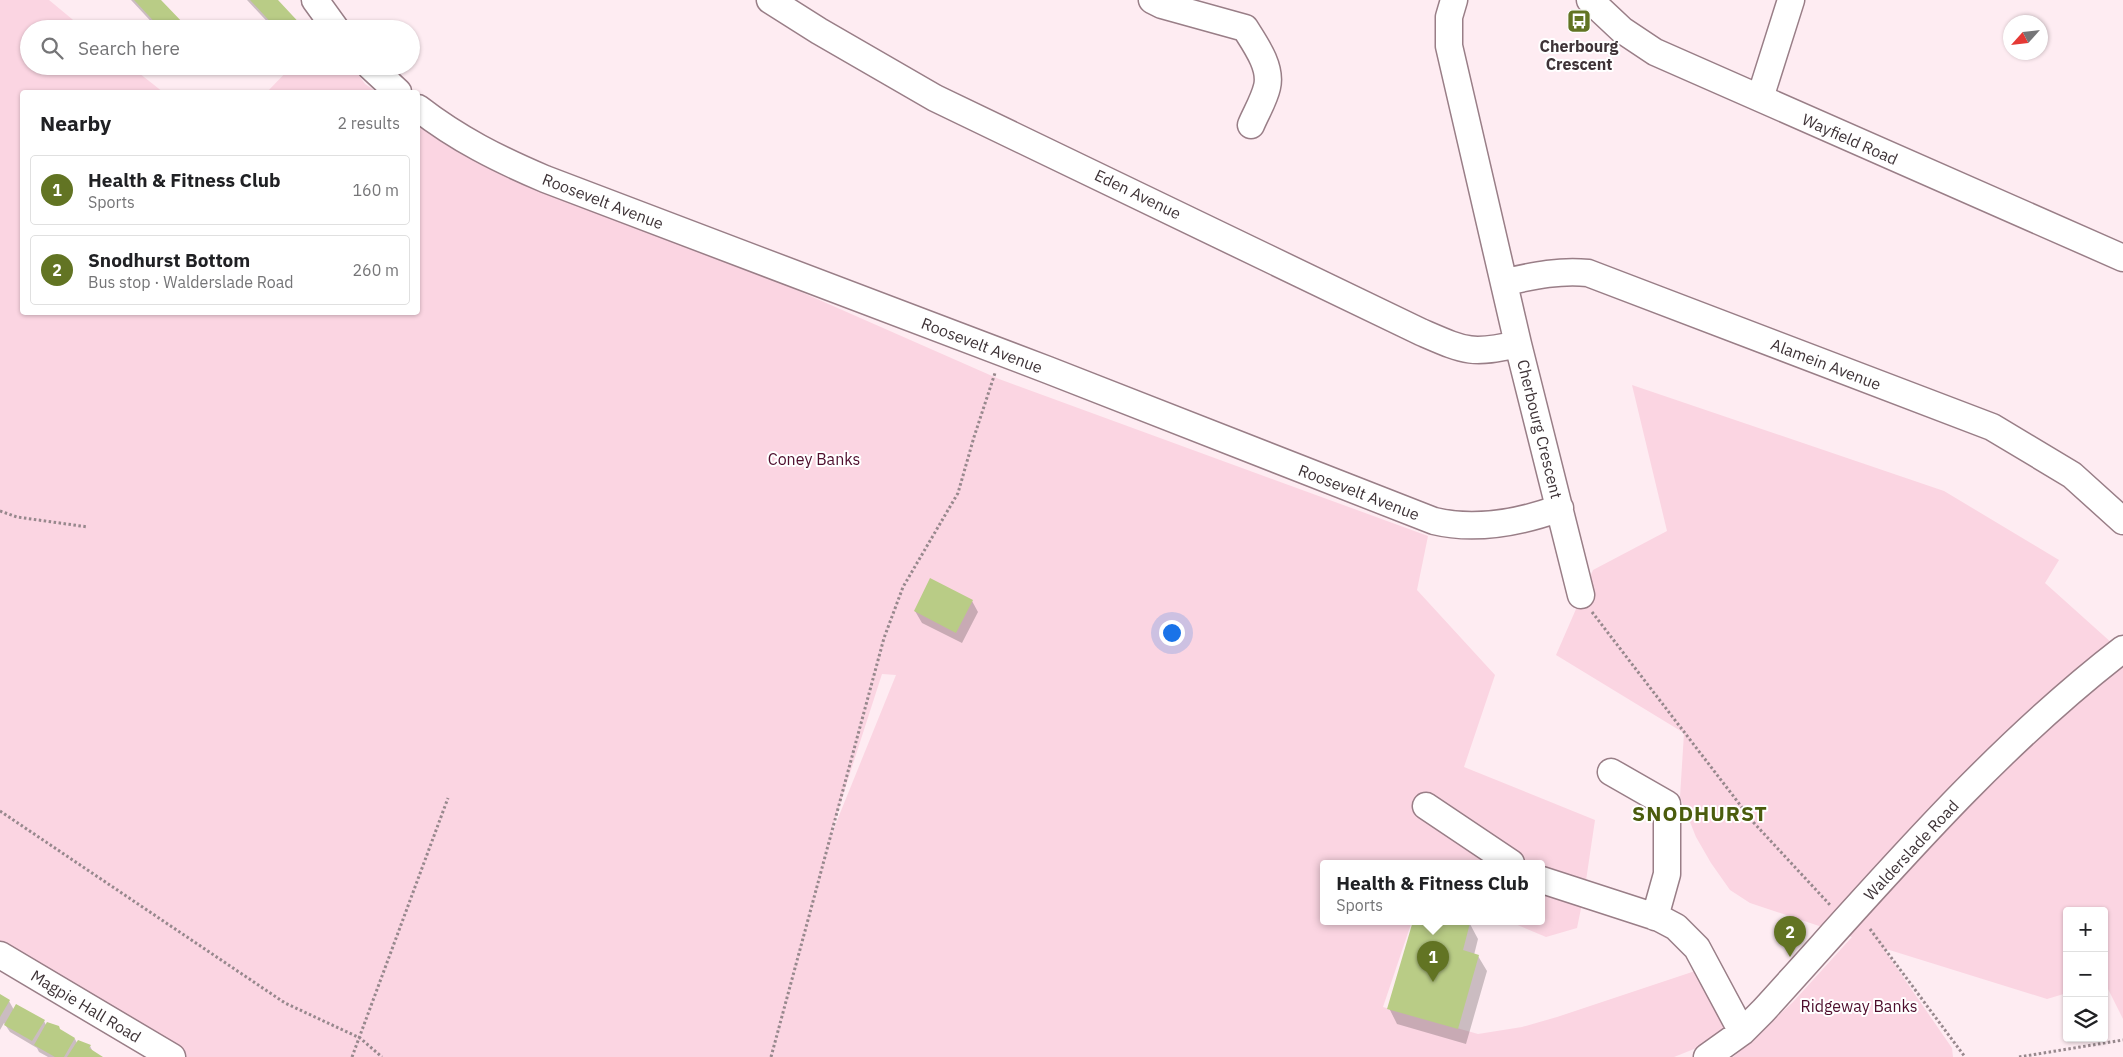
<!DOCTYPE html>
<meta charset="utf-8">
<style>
body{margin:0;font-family:"IBM Plex Sans",sans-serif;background:#f6f6f6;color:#202124}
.controls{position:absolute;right:15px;bottom:15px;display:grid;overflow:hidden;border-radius:5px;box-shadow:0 1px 4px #0004}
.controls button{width:45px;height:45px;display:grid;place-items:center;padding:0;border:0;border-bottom:1px solid #e0e0e0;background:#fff;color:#202124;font:25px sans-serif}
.compass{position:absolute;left:2003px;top:15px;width:45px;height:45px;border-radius:50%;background:#fff;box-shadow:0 1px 4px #0004;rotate:243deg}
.you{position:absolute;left:1171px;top:632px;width:18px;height:18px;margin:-12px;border:4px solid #fff;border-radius:50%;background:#1a73e8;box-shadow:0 0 0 8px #1a73e833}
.badge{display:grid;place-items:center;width:32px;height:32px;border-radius:50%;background:#627423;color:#fff;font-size:16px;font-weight:700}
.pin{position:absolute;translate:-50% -41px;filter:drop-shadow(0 1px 2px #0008)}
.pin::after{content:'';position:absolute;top:26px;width:18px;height:15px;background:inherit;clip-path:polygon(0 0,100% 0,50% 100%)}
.popup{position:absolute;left:1320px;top:860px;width:225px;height:65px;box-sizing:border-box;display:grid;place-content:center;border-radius:5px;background:#fff;filter:drop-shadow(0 1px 4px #0005);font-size:16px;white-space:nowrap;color:#757577}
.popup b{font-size:19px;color:#202124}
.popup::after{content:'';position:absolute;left:50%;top:100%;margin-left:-10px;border:10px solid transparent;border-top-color:#fff}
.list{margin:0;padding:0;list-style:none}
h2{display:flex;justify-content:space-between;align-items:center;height:65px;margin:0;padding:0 20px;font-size:21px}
h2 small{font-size:16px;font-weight:400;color:#757577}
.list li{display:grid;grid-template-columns:32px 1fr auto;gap:15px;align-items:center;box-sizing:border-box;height:70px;margin:0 10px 10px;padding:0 10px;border:1px solid #e0e0e0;border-radius:5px}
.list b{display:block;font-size:19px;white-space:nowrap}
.list p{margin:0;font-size:16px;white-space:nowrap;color:#757577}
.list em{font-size:16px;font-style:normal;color:#757577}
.icon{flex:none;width:28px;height:28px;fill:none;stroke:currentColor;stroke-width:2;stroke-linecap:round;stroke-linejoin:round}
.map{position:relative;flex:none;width:2123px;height:1057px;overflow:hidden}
.search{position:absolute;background:#fff;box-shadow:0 1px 4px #0004;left:20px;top:20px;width:400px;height:55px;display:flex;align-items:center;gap:12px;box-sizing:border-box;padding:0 18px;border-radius:28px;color:#757577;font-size:19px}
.panel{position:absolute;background:#fff;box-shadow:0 1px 4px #0004;left:20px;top:90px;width:400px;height:225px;border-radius:5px}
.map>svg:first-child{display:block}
.green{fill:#fbd5e2;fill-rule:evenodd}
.shadow{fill:#0003}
.building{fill:#b9cc86}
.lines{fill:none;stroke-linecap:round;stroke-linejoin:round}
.minor-casing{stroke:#997e87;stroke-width:29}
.path{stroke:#97888d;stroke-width:3;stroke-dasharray:2.5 2.5;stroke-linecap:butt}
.minor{stroke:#fff;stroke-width:26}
.labels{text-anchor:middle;stroke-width:4;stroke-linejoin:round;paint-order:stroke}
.poi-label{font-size:16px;font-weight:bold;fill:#3e3337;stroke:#fff}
.street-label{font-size:16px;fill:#3e3337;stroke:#fff}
.park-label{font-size:16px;fill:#4e0e2d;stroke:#fff}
.district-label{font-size:21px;font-weight:bold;letter-spacing:1px;fill:#4b5c0d;stroke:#fff}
</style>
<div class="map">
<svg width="2123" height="1057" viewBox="0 0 2123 1057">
<rect width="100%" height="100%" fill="#feecf2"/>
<path class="green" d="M0,0H49L84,29H29V66H130L163,92H22V312H418V124L427,131L545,193L631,225L640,221L999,379L1428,536L1417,590L1495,675L1464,767L1595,820L1584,894L1577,928L1546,937L1508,921H1542V863H1324V921H1412L1383,1007L1478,1034L1522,1027L1557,1017L1695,971L1730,1025L1704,1045L1674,1057H183L0,947ZM882,674L896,675L832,833V829Z
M292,66H352L365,84L377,92H267Z
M1632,385L1944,491L2059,560L2045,583L2123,653V1019L2104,981V911H2067V993L2047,999L1883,948L1952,1048L1953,1057H1733L1793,1002L1852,937L1750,903L1730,890L1711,863L1696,837L1680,797L1684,733L1556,655L1593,570L1667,531Z"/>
<path class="shadow" d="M131,0H159L186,29H158Z
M247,0H276L303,29H274Z
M972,601L978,612L962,643L922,623L915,611Z
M1414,921H1457L1470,924L1478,939L1474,955L1478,956L1487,971L1466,1044L1397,1024L1389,1008Z
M0,996L9,1001L14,1010L44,1021L46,1025L75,1039L77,1043L90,1046L93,1052L101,1057H48L39,1052L37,1048L10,1032L4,1023L0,1030Z"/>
<path class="building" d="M134,0H161L186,26L183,29H161Z
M250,0H278L305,29H277Z
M930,578L973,600L956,633L914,611Z
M1413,921H1462L1470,923L1463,950L1479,955L1458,1029L1387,1009Z
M0,994L10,1000L0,1017Z
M16,1004L45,1020L32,1041L4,1025Z
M47,1022L59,1026L60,1029L75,1038L64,1057H55L34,1045Z
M78,1040L91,1045L89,1048L103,1057H67Z"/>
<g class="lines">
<g class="minor-casing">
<path id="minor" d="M315,0L336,29
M770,0L819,31L935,98L1421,332C1465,351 1471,355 1518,344
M1152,0L1162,5L1245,28C1255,44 1272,67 1267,87C1264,100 1256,113 1251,125
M1454,0L1449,17V46L1518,344L1581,595
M1590,0L1622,30L1655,52L2123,258
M370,66L398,92
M1760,98L1791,0
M418,108C458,139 498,159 545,179L1048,370L1434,521C1475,531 1521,522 1560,508
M1505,282C1533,276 1559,270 1588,273L1992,427L2072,475L2123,521
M1611,772L1667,804V874L1655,917
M1426,806L1511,863
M1542,880L1659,918L1676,927L1697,948L1742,1032
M0,955L172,1057
M1707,1057L1742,1032L1763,1011C1877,886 1988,753 2123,649"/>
</g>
<path class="path" d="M0,511L17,517L88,527
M1592,612L1754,823L1831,906
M0,811L285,1003L360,1038L382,1057
M1870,929L1965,1057
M352,1057L448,798
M771,1057L884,638L903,587L958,493L974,437L995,373
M2019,1057L2123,1040"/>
<use href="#minor" class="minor"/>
</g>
<defs>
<g id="bus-square" transform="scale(1.25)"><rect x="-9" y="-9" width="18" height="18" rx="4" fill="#627423" stroke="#fff"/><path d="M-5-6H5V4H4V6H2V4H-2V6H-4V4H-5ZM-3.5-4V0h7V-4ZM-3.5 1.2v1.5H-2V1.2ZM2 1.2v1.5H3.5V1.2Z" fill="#fff"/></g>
</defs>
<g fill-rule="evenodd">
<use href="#bus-square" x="1579" y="21"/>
</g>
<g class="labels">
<g class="poi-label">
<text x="1579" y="52">Cherbourg<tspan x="1579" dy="18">Crescent</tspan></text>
</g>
<g class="street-label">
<text transform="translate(1850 139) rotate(24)" y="6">Wayfield Road</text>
<text transform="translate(1138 194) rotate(26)" y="6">Eden Avenue</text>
<text transform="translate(603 201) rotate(21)" y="6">Roosevelt Avenue</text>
<text transform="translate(982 345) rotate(21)" y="6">Roosevelt Avenue</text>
<text transform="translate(1826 364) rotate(21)" y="6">Alamein Avenue</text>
<text transform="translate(1540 429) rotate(76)" y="6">Cherbourg Crescent</text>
<text transform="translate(1359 492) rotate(21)" y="6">Roosevelt Avenue</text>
<text transform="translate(1911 850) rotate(-47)" y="6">Walderslade Road</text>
<text transform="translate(86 1006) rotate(31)" y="6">Magpie Hall Road</text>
</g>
<g class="park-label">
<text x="814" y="465">Coney Banks</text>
<text x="1859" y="1012">Ridgeway Banks</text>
</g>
<g class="district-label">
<text x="1700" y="821">SNODHURST</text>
</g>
</g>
</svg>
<div class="controls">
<button>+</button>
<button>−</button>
<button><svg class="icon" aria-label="layers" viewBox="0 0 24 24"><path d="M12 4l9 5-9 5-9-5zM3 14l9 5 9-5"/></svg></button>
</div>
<svg class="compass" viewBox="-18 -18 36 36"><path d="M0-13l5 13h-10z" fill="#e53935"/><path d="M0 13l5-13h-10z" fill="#757577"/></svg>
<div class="you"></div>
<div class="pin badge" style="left:1433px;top:982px">1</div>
<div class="popup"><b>Health &amp; Fitness Club</b>Sports</div>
<div class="pin badge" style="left:1790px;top:957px">2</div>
<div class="search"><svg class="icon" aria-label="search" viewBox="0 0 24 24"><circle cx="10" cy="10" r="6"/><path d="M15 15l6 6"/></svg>Search here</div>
<section class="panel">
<h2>Nearby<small>2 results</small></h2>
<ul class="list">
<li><span class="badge">1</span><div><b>Health &amp; Fitness Club</b><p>Sports</p></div><em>160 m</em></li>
<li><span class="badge">2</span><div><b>Snodhurst Bottom</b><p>Bus stop · Walderslade Road</p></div><em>260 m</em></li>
</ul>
</section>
</div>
